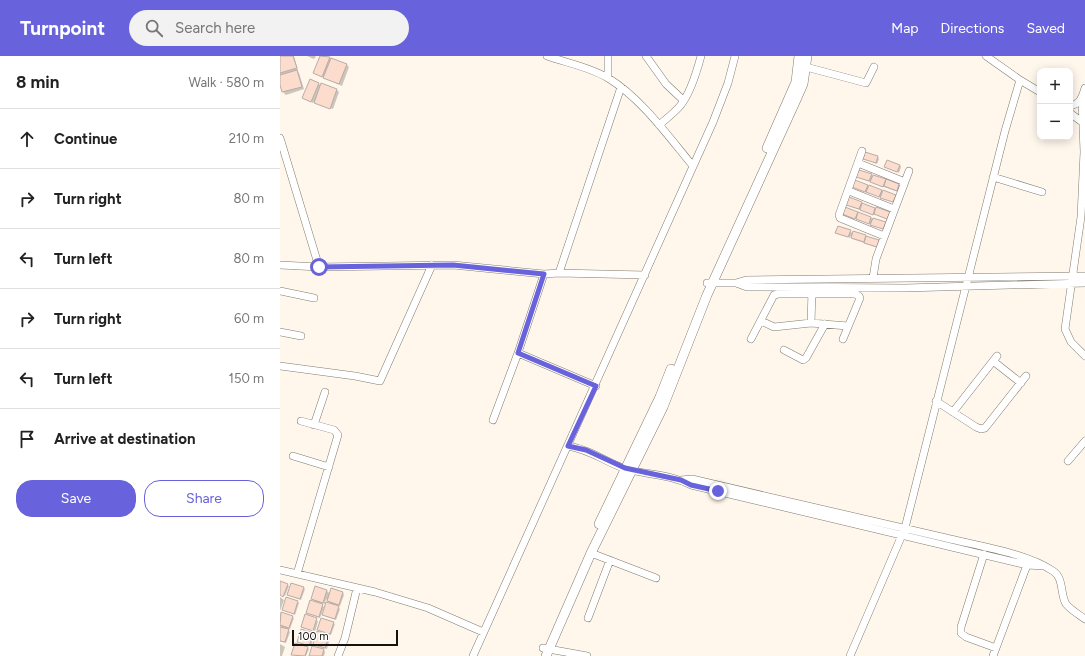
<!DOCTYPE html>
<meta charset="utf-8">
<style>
body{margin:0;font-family:Figtree,sans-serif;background:#f2f2f2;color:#222}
.controls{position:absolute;right:12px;top:12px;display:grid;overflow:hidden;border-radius:8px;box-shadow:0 2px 10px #0003}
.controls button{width:36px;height:36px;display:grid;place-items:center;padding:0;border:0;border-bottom:1px solid #e0e0e0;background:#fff;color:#222;font:20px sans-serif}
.scale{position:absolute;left:12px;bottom:10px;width:106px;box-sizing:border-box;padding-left:4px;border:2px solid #15130f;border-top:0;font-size:11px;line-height:14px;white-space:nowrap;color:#15130f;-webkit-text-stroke:3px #fff;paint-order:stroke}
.stop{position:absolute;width:12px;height:12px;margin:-9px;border:3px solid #6862dc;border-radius:50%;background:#fff}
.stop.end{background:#6862dc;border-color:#fff;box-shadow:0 1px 4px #0008}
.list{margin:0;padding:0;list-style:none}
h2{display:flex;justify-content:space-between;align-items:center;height:52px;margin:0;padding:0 16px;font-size:17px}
h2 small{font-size:13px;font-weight:400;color:#767676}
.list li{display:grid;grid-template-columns:26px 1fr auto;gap:12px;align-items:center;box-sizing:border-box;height:60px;padding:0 16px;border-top:1px solid #e0e0e0}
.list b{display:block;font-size:15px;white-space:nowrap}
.list em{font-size:13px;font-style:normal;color:#767676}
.actions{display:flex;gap:8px;padding:12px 16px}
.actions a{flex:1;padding:9px 0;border:1px solid #6862dc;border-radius:16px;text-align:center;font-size:14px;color:#6862dc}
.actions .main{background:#6862dc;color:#fff}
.icon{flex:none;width:22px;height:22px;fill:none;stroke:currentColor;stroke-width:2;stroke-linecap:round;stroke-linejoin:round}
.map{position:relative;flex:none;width:805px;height:600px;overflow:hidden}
header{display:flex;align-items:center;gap:24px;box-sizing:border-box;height:56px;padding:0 20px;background:#6862dc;color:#fff}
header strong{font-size:19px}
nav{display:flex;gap:22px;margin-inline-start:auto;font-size:14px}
.search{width:280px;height:36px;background:#f2f2f2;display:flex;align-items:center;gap:10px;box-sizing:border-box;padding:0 14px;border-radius:22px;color:#767676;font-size:15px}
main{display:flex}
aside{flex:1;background:#fff}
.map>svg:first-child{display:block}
.shadow{fill:#0003}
.building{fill:#fcdccc;stroke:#b9aca6}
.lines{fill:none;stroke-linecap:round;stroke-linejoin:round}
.street-casing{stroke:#817b70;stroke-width:8}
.secondary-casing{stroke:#817b70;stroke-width:10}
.street{stroke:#fff;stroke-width:7}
.secondary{stroke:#fff;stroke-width:9}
.route{stroke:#6862dc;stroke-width:5}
</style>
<header>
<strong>Turnpoint</strong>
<div class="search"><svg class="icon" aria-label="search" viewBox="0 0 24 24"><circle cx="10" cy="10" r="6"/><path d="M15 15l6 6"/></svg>Search here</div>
<nav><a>Map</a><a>Directions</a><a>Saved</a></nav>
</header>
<main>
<aside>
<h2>8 min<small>Walk · 580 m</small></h2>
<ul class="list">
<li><svg class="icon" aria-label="ahead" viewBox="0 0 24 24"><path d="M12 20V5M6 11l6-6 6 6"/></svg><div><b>Continue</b></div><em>210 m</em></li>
<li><svg class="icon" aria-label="right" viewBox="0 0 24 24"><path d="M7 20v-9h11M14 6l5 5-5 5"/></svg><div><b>Turn right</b></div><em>80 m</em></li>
<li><svg class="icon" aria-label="left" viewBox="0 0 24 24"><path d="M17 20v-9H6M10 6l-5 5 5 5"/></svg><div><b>Turn left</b></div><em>80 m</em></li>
<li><svg class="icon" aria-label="right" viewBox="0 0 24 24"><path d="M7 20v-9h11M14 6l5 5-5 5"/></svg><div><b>Turn right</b></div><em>60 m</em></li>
<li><svg class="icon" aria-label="left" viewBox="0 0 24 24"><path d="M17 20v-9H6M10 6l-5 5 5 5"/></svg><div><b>Turn left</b></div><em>150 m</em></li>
<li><svg class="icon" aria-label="arrive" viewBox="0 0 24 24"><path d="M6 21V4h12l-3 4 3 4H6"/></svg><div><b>Arrive at destination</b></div></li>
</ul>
<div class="actions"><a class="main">Save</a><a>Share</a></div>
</aside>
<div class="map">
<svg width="805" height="600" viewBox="0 0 805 600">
<rect width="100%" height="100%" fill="#fff7ec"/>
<path class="shadow" d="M0,0H14L18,14L17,15L19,17L24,33L6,39L3,36L0,25Z
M27,0H36L34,3Z
M41,0L66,8L69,11L62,30L34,17Z
M39,28L41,30L42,28L57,34L59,36L53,53L37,47V48L34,45L33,47L24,42Z
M598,101L599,103L597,108L584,102Z
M620,109L621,111L619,117L606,111Z
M591,119L593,121L619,129L620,130L618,136L579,122Z
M587,130L589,132L590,130L615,140L616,142L615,147L589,137L587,135V137L573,131Z
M581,147L596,154L610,158L608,164L595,158L594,159L569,150Z
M566,152L605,167L607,169L605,174L591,168L565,159L563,158Z
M570,175L573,178L574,176L599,185L600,187L598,192L573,183L570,180V182L556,176Z
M0,526L9,530L5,540L0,538Z
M23,531L25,533L21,544L8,539Z
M36,532L47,535L50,538L63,537L64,539L60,550L55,548L60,553L56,564L43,559L52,549L46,543L45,548L39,546L44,551L40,562L27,557L37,547L32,543Z
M0,541L4,544L0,555Z
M18,546L19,547L15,559L3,553Z
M1,557L14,562L10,573L6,572L10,576L6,587L0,585V572H2L0,570V558Z
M26,560L38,565L35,576L22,571Z
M53,567L55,568L51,579L46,578L50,582L47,593L35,590L34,588L43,578L38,574Z
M33,578L35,579L31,590L44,594L45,596L44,600H30L33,591L20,587Z
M0,588L5,591L2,600H0Z
M27,591L29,593L26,600L12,599Z"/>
<path class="building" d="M0,0H13L17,12L0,17Z
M40,0L50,1L42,21L33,17Z
M51,2L67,8L59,28L43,22Z
M17,14L22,31L2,36L0,29V19Z
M30,23L39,27L31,46L22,42Z
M41,27L57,33L50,53L34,47Z
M585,96L598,100L596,107L583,103Z
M607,104L620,109L617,116L604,111Z
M579,114L592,118L589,125L576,121Z
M593,119L606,123L603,131L590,126Z
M606,123L619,128L617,135L604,130Z
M575,124L588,129L585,136L572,131Z
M589,129L602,134L599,141L586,136Z
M603,134L616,139L613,146L600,142Z
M569,141L582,146L579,153L566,149Z
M582,147L595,152L593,159L580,154Z
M565,151L578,156L575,163L562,158Z
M596,151L610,156L607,163L594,158Z
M578,156L591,161L589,168L576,163Z
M593,162L606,166L603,173L590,169Z
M558,170L571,174L568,181L555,177Z
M573,175L586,179L584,186L571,182Z
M586,180L599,184L597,191L584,187Z
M0,525L8,528L3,541L0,539Z
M11,527L24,531L20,543L7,539Z
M35,530L47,534L43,547L31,543Z
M51,532L63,536L59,549L47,545Z
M6,541L18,545L14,558L2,554Z
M30,544L43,548L39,561L26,557Z
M46,546L59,550L55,563L42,559Z
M1,556L13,560L9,572L0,569Z
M25,558L37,562L33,575L21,571Z
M41,562L54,566L50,578L37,574Z
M0,571L9,573L5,586L0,585Z
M21,573L34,577L29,590L17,586Z
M37,575L49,580L45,592L33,588Z
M15,587L28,591L25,600L11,599Z
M32,590L44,593L42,600H29Z"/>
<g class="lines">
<g class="street-casing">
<path id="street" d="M267,0C287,7 310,11 328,22C361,42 388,80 413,110
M366,0L386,28L403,44
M706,0L740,24L760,36
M526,11L586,27L594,11
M328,22V0
M802,43L804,96L801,161L785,273L791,286L805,300
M790,50C800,48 802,42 805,32
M790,57L802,66
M379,69C386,63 394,57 400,50C410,38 417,15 421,0
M0,82L39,211
M582,95L559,159L560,162L604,180
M578,107L625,126
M713,121L762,136
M569,135L614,153
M0,209L39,211L173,209L264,218L279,217L365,219
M279,217L341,31
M593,222L596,203L629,115
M427,227H456L466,224L805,220
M456,227L467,231L625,232L805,227
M0,235L34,242
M481,265L494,271L531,267L568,270
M531,267L532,235
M0,276L21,280
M471,283L494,239L498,238H575L579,240L580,242L563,283
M504,294L523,304L526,302L545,268
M238,297L316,330
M713,305L741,327
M0,310L75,320L100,325L152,209
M656,345L696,371L701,373L705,372L746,320
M673,356L717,300
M213,364L238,297L264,218
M34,369L45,336
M288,390C312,394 325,406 346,413C367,419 390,418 411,429L747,509L764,510
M13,400L49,411
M788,405L805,385
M401,424L412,423C497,443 582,462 666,482C699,490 746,497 773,515C784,522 780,538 786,548C791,554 798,558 805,563
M311,497L376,522
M704,498L681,571V577L686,581L716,592
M0,514L95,536L148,552L203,576
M17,518L58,379L54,374L21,365
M308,562L330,504
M263,592L307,600
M58,600L65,582L77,532
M193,600L433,66L448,27L455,0
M570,600L625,472L725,75L740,24
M713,600L747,509"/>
</g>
<g class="secondary-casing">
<path id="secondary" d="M487,92L516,26L519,0
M319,468L380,341L391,313
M266,600L311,497L383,351L427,239L516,44L523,28L527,0"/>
</g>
<use href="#street" class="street"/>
<use href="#secondary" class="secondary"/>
</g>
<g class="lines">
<path class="route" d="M39,211L173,209L264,218L238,297L316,330L288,390L306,394L345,412L401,424L411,429L438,435"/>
</g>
</svg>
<div class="controls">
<button>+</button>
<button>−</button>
</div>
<div class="scale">100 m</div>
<div class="stop" style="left:39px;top:211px"></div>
<div class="stop end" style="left:438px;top:435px"></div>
</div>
</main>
